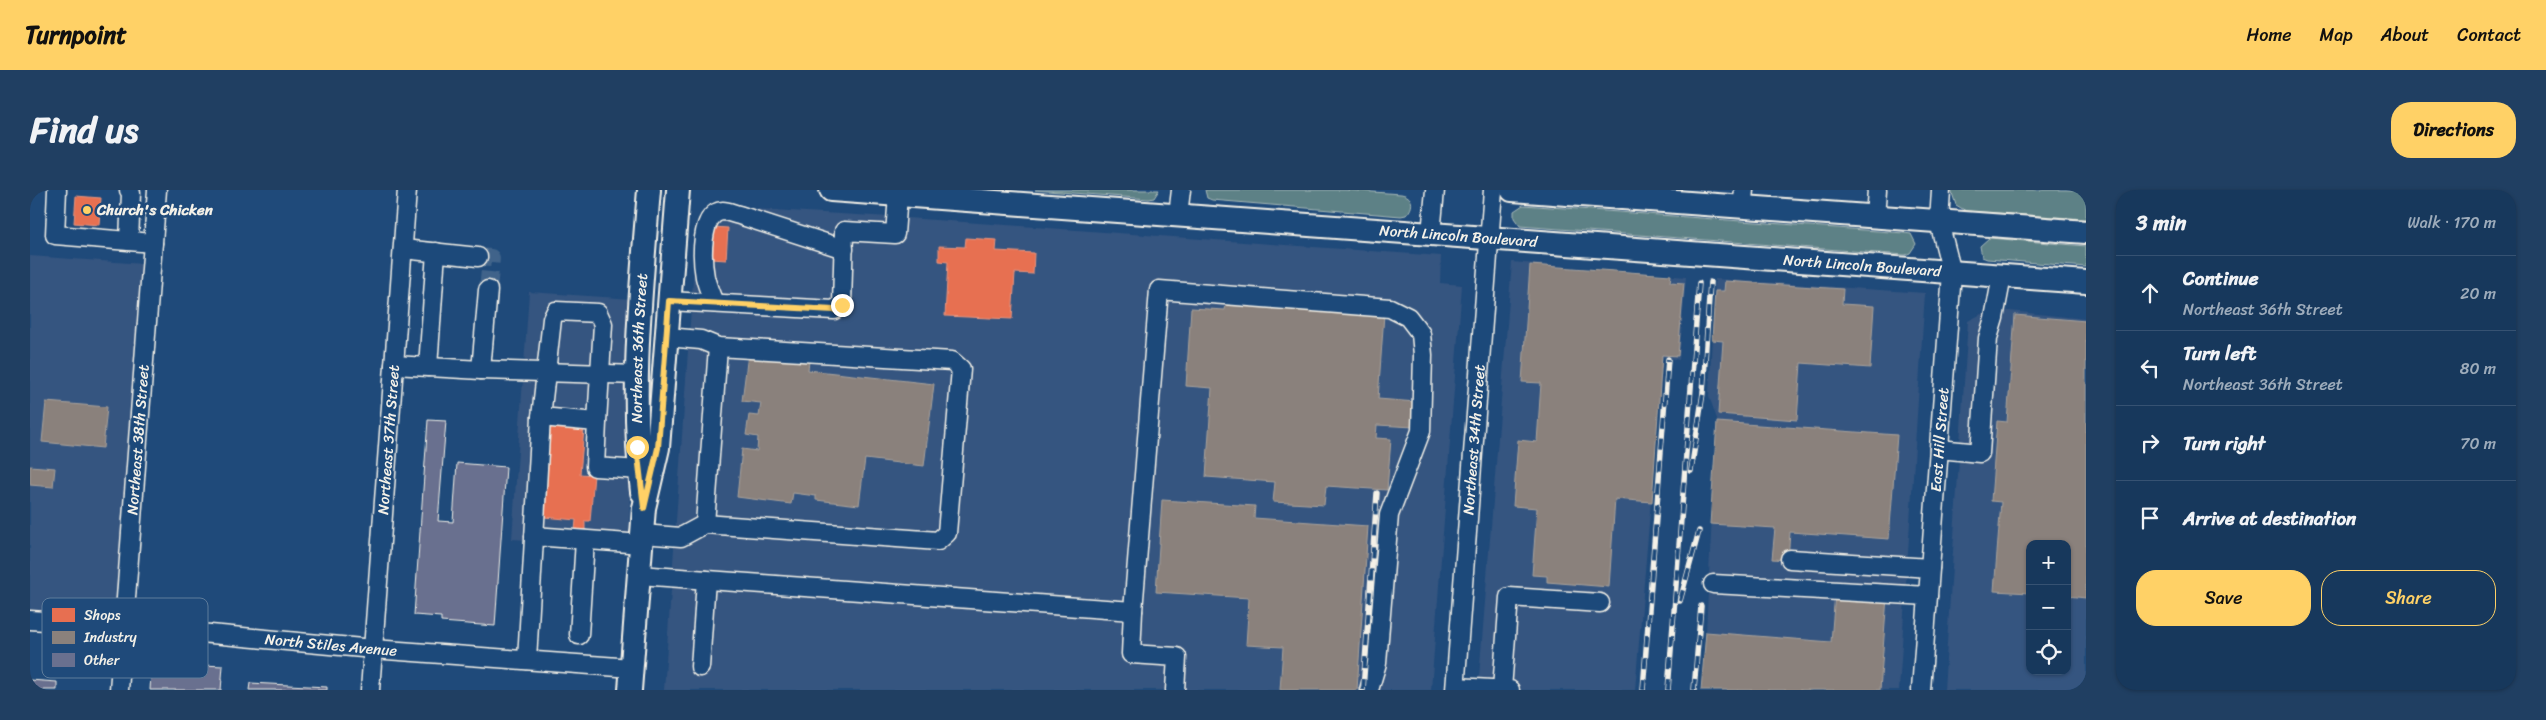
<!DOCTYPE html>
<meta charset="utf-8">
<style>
body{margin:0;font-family:Sriracha,sans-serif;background:#203f62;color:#f1f3f6}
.controls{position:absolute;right:15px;bottom:15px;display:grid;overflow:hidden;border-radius:10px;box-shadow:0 1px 4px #0004}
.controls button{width:45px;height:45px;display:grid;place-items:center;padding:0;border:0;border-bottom:1px solid #365272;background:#17385c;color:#f1f3f6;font:25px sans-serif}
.stop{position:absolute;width:15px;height:15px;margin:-11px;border:4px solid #ffd166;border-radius:50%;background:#fff}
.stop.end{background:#ffd166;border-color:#fff;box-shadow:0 1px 5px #0008}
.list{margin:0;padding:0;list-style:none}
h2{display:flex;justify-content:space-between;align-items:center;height:65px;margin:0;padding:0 20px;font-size:21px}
h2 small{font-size:16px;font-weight:400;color:#9eacbb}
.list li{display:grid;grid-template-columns:32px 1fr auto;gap:15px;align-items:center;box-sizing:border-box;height:75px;padding:0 20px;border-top:1px solid #365272}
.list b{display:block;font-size:19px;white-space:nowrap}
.list p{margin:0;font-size:16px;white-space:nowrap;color:#9eacbb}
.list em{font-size:16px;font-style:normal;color:#9eacbb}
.actions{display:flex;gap:10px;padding:15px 20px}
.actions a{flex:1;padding:11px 0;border:1px solid #ffd166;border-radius:20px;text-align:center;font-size:18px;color:#ffd166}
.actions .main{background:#ffd166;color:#111}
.icon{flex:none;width:28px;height:28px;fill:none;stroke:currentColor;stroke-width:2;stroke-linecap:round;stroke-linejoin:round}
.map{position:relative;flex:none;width:2056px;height:500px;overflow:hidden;border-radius:20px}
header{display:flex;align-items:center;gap:30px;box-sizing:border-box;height:70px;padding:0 25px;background:#ffd166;color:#111}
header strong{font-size:24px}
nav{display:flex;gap:28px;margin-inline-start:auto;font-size:18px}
.intro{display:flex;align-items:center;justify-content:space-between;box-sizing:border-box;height:120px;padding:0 30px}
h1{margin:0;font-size:35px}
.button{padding:12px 22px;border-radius:20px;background:#ffd166;color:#111;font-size:18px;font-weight:700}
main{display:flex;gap:30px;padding:0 30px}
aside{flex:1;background:#17385c;border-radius:20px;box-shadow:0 1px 4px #0004}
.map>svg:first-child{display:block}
.built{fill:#355580;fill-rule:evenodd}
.green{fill:#5d8186;stroke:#a8b9b7}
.shops{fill:#e76f51;stroke:#eb967e}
.industry{fill:#8a817c;stroke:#aaa39c}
.building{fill:#69708f;stroke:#f4f1e8}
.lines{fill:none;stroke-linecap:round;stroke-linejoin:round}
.minor-tunnel{stroke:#3f638a;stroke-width:18;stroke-dasharray:18 9;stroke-linecap:butt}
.minor-casing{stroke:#f4f1e8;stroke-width:21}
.major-casing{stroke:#f4f1e8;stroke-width:26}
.minor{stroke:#1f4a7a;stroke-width:18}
.major{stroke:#1f4a7a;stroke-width:22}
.rail-casing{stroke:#f4f1e8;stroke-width:5.5}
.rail{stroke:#1f4a7a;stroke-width:4;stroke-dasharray:11;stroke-linecap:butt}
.route{stroke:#ffd166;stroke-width:6}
.poi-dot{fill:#ffd166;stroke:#1f4a7a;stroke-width:2}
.labels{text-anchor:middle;stroke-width:5;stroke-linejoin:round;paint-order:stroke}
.poi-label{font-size:15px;font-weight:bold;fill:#f4f1e8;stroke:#1f4a7a;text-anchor:start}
.street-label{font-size:15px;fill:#f4f1e8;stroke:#1f4a7a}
.key{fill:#1f4a7a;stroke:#5f7c9b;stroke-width:1}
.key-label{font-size:14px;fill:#f4f1e8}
</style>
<header>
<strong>Turnpoint</strong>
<nav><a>Home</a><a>Map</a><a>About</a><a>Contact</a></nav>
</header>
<div class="intro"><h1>Find us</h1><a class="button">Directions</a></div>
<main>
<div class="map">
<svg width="2056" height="500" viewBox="0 0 2056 500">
<rect width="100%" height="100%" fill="#1f4a7a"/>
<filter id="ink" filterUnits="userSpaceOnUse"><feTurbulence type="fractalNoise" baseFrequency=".02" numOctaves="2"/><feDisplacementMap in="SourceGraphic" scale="10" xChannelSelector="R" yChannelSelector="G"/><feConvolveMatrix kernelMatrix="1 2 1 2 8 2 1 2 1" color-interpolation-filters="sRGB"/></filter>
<g filter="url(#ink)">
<path class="built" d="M690,17L877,28L1411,66L1410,93L1432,95L1401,500H634L667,34L678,20Z
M0,66L114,74L89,429L0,424Z
M1482,72L1656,87L1649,170L1633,167L1605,500H1448Z
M1685,89L1895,103L1869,500H1673L1687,229L1679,206Z
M499,102L603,109L599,357L482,349Z
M1961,119L2056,129V500H1914L1938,131ZM2000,354H2037V481H2000Z"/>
<path class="green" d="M1005,0H1129L1124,8L1119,9Z
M1175,0H1314L1371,4C1383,6 1385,16 1376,25L1371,26L1182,10L1177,8Z
M1921,0H2056V29L1936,21L1926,15Z
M1493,15L1874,43L1881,44L1886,54L1880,63L1875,65L1490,36L1484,28V21Z
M1959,48L2056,56V77L1957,69L1952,67L1950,56Z"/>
<path class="shops" d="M46,6L71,8L69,35L44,33Z
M683,37L698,38L696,70L681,69Z
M936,48L967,50L966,61L1004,63L1003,84L985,83L982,129L915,126L918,72L909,71V56L935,57Z
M521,236L554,239L550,284L564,285L560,331H555V341L545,340L546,330L514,327Z"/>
<path class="industry" d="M1500,75L1641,85L1640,92L1654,93L1648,166L1632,165L1622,312L1585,309L1579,397L1517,392V386L1502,385L1507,318L1483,316L1488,250L1507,252L1511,193L1492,192Z
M1695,91L1813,99L1812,114L1844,116L1840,178L1771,173L1767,230L1688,224L1693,151L1682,150L1685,101H1694Z
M1196,114L1354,124L1348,209L1386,212L1384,237L1347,235L1346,248L1361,249L1357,300L1296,296L1294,315L1243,312L1245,292L1176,287L1182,198L1156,196L1161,118L1195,120Z
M1985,125L2056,131V408L2037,406V354H2000V403L1964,401L1971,312L1961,311L1967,231L1977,232Z
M718,164L779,171L778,180L904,194L894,276L835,269L829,315L786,310V306L763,303L761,314L707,307L712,259L727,261L728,247L716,245L719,225L729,226L731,213L712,211Z
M16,212L77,217L73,258L12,252Z
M1687,232L1867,245L1859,349L1760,342L1758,370L1742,369L1745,338L1680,334Z
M0,276L25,278L23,297L0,295Z
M1132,310L1225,316L1224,328L1338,336L1327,500H1250L1253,457L1216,455L1219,408L1126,402Z
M1805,403L1857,407L1850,500H1671L1676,442L1801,452Z"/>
<path class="building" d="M398,230L416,231L408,331L423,332L427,273L476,277L465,436L411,432V427L384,425Z
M173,475L193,476L191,500H120L121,483L173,486Z
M0,490L27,492V500H0Z
M220,493L297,497V500H219Z"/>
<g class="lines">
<path class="minor-tunnel" d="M448,67L461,68L458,100"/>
<g class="minor-casing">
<g id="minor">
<path d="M27,0L25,45L123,53"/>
<path d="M1712,18L1714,0"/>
<path d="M1148,25L1151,0"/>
<path d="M1845,27L1847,0"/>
<path d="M1401,44L1405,0"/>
<path d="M99,51L101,3L99,0"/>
<path d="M373,59L448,67"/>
<path d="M639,111L804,120L812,115L814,41L865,44L868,5"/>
<path d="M684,113C681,105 677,96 675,87C672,71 669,22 693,21C698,21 704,24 709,25L814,59"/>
<path d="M364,175L451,180L608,185"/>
<path d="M398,177L406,62"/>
<path d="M451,180L458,100"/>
<path d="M511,227L567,232L565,277L610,280"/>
<path d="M1909,259L1950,263L1958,148L1964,128L1972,86"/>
<path d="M675,334L688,157"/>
<path d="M612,344L651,347L675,334L908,351L917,343L931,179L922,171L688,157L671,150L637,147"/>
<path d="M504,346L612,354"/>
<path d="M1760,369L1900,378"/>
<path d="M609,385L1103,421L1101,464L1147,467L1145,500"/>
<path d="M1683,394L1898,406"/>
<path d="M1103,421L1129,100L1360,118L1378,127L1391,144L1393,165L1391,241L1359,325L1347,473L1339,500"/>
<path id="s1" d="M0,430L95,436L343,459L602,478"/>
<path d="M549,445L555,350"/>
<path d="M497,470L511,227L522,129L526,121L568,123L573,134L567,232"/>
<path d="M670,477L676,390"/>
<path d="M1426,497L1480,500"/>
<path d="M1472,499L1479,407L1570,413"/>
<path id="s2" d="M89,500L127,0"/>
<path id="s3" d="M340,500L377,0"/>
<path id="s4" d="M1425,500L1463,0"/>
<path id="s5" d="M1891,500L1922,83L1909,32L1911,0"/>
</g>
</g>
<g class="major-casing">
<g id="major">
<path id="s6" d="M801,0L2056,92"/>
<path d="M1482,0L2056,42"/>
<path id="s7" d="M612,302C600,202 611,100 619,0"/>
<path d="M600,500L614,318L628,258L648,0"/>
</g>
</g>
<use href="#minor" class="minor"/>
<use href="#major" class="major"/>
<g class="rail-casing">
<path id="rail" d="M1661,281L1673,203L1680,92
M1650,411L1669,341
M1333,500L1347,303
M1613,500L1638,169
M1638,500L1669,93
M1664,500L1671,416"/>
</g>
<use href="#rail" class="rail"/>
</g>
</g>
<g class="lines" filter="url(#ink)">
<path class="route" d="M607,257L614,318L628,258L639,111L804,120L812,115"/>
</g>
<circle class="poi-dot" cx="57" cy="20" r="5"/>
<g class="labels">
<g class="poi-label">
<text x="67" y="25">Church's Chicken</text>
</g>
<g class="street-label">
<text dy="5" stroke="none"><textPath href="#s6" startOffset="629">North Lincoln Boulevard</textPath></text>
<text dy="5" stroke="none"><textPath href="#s6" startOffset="1034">North Lincoln Boulevard</textPath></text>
<text dy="5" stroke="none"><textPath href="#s7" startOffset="144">Northeast 36th Street</textPath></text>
<text dy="5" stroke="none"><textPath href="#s5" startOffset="251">East Hill Street</textPath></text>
<text dy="5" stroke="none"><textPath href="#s2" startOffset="251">Northeast 38th Street</textPath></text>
<text dy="5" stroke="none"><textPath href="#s3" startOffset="251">Northeast 37th Street</textPath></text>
<text dy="5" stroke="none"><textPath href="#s4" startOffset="251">Northeast 34th Street</textPath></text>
<text dy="5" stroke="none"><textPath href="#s1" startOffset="302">North Stiles Avenue</textPath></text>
</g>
</g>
<rect x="12" y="408" width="166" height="80" rx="8" class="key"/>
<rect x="22" y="418" width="23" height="14" fill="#e76f51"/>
<rect x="22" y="441" width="23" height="13" fill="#8a817c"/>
<rect x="22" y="463" width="23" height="14" fill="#69708f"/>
<g class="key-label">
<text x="54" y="430">Shops</text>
<text x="54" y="452">Industry</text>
<text x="54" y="475">Other</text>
</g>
</svg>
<div class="controls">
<button>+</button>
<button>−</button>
<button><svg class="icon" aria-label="locate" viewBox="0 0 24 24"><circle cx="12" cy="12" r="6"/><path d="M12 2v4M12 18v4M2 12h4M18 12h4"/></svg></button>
</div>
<div class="stop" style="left:607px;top:257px"></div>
<div class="stop end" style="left:812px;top:115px"></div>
</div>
<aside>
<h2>3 min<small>Walk · 170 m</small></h2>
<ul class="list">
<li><svg class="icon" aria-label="ahead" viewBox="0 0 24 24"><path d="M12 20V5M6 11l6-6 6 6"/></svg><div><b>Continue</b><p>Northeast 36th Street</p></div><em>20 m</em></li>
<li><svg class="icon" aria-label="left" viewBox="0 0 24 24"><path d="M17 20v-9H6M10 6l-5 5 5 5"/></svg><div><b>Turn left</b><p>Northeast 36th Street</p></div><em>80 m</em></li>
<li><svg class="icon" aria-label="right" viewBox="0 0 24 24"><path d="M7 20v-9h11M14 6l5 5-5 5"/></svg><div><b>Turn right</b></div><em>70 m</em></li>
<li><svg class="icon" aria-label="arrive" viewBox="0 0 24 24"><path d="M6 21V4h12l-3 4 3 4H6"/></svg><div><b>Arrive at destination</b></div></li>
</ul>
<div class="actions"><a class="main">Save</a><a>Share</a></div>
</aside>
</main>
